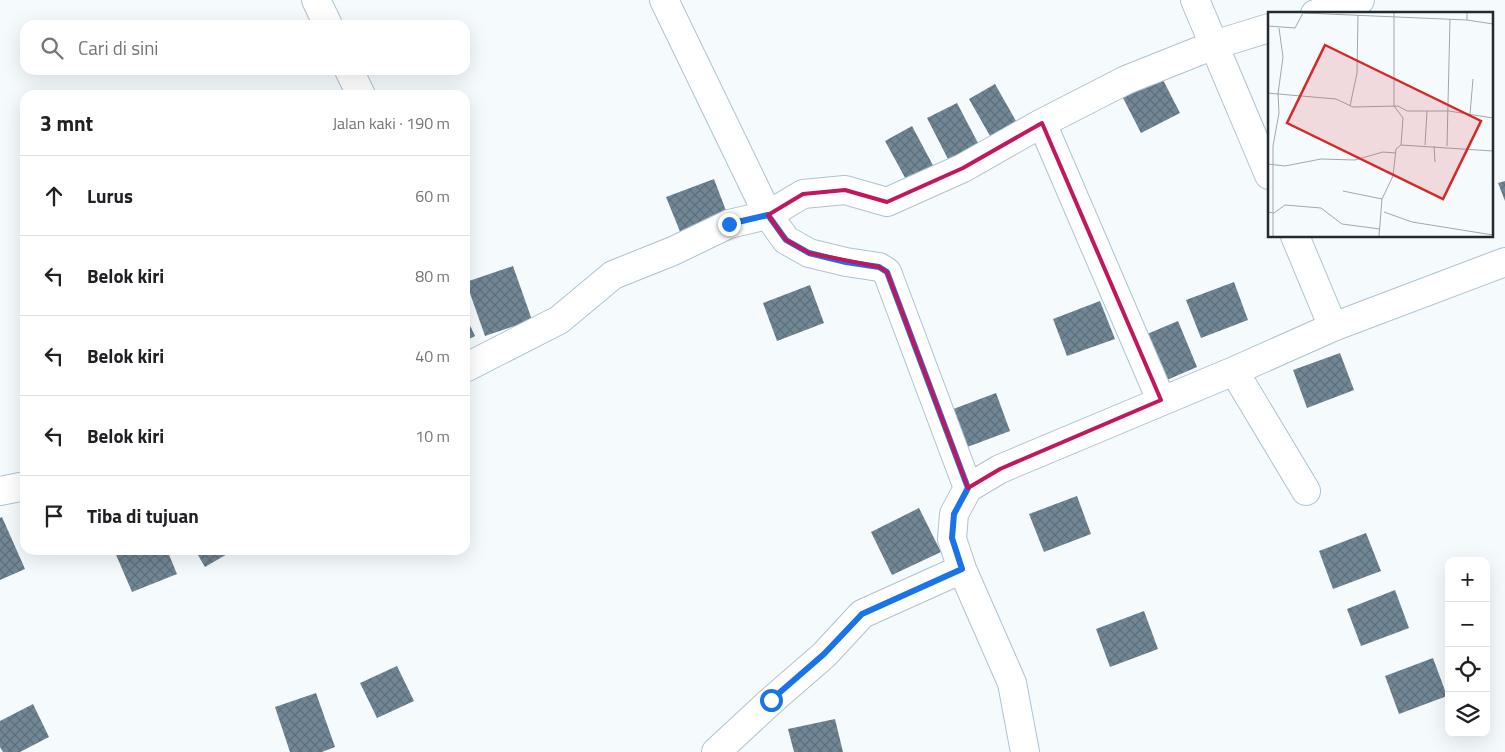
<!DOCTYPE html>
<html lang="id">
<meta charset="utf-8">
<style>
body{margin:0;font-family:"Titillium Web",sans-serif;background:#f6f6f6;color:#202124}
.controls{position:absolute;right:15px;bottom:15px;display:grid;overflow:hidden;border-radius:10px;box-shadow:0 5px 20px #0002}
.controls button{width:45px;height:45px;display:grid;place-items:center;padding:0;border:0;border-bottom:1px solid #e0e0e0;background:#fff;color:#202124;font:25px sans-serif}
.stop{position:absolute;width:15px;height:15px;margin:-11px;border:4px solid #1a73e8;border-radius:50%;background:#fff}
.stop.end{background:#1a73e8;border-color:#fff;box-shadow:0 1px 5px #0008}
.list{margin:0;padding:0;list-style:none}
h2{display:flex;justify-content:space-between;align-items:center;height:65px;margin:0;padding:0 20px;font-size:21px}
h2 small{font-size:16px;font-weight:400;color:#757577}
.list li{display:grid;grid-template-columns:32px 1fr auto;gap:15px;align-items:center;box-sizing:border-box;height:80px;padding:0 20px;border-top:1px solid #e0e0e0}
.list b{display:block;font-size:19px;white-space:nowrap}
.list em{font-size:16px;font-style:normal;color:#757577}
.icon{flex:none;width:28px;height:28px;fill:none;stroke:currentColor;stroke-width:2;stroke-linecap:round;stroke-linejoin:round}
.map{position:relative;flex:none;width:1505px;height:752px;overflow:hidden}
.search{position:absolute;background:#fff;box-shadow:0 5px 20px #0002;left:20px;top:20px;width:450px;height:55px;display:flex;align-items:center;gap:12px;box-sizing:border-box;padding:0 18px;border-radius:15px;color:#757577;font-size:19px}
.panel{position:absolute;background:#fff;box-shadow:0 5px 20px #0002;left:20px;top:90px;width:450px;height:465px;border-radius:15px}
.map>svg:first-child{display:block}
.building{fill:url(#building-cross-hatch)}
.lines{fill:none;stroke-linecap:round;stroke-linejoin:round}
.minor-casing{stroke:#adc3d2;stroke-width:30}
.minor{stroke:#fff;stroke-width:28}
.route{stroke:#1a73e8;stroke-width:6}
.marked{fill:none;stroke:#c2185b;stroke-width:4;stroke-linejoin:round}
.inset-road{fill:none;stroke:#a1a7ab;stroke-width:1}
.view{fill:#d62828;fill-opacity:0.15;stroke:#d62828;stroke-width:2.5}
.inset-edge{fill:none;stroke:#222a30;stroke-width:2.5}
</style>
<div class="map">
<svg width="1505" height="752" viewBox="0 0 1505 752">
<defs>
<pattern id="building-cross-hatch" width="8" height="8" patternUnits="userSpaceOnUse" patternTransform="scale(1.25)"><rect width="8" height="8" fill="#728795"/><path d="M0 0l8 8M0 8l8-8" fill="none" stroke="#5d6f7a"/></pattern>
</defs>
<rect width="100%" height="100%" fill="#f5fafd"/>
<path class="building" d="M1162,78L1180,113L1141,133L1123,98Z
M995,84L1016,121L990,136L969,99Z
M957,103L979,145L949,161L927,118Z
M912,126L936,171L909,185L885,141Z
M714,179L728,216L681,234L666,197Z
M1505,181V201L1498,183Z
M513,266L532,320L485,336L466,282Z
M1234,282L1248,320L1201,338L1186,300Z
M810,285L824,323L777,341L763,303Z
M1100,301L1115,339L1067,356L1053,319Z
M465,315L475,336L465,341Z
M1178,321L1197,367L1160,383L1140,337Z
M1340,353L1354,390L1307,408L1293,370Z
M996,393L1010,431L962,449L948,411Z
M1077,496L1091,534L1044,552L1029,514Z
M919,508L941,552L892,575L871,532Z
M2,517L25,569L0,580V518Z
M1366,533L1381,571L1333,589L1319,551Z
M114,550H167L177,574L132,592Z
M195,550H234L205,567Z
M1395,590L1409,628L1361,646L1347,609Z
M1144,611L1158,649L1110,667L1096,629Z
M1433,658L1447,696L1399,714L1385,676Z
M397,666L414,701L377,718L360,683Z
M316,693L335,747L322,752H290L275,707Z
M33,704L49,737L20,752H3L0,747V721Z
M835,719L843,752H794L788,729Z"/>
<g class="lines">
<g class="minor-casing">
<path id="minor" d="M316,0L328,25
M664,0L768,215L786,240L809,253L846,262L879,267L887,272L968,488
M1195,0L1269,175
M1315,14L1360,0
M349,70L361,95
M1042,123L1161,400
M1295,236L1333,327
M465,368L559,320L613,275L673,251L729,224L768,215L803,194L845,190L887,202L963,168L1042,123L1126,80L1214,45L1269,28
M1234,371L1306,491
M0,491L25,486
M716,752L771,701L824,655L862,614L962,569
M1025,752L1012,683L962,569L952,539L954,514L968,488L1000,469L1234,371L1333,327L1505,262"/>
</g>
<use href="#minor" class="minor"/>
</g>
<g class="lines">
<path class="route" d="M729,224L768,215L786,240L809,253L846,262L879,267L887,272L968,488L954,514L952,538L962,569L862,614L824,654L771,700"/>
</g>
<path class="marked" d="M1042,123L1161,400L1000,469L968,488L887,272L879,267L809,253L786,240L768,215L803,194L845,190L887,202L963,168Z"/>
<g transform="translate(1268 12)">
<rect width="225" height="225" fill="#f5fafd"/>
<path class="inset-road" d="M36,1L199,8V1M126,1V94L135,106L133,133M199,8L225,12M0,14L27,16L35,1M11,16L15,45L10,82L68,87L85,95L130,94L139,99H181L225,106M0,81L10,82L11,101L5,134V224M82,94L89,61L90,3M202,102L205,67M157,133L159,99M166,134L167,150M179,134L182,7M0,152L17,154L53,147L87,148L115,140L128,141M75,179L114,187L125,164L128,137L133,133L225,139M0,200L6,201L17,193L53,196L74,212L112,217M116,200L144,210L225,223M111,224L114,187"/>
<path class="view" d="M57,33L213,109L175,187L19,111Z"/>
<rect width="225" height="225" class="inset-edge"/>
</g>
</svg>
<div class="controls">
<button>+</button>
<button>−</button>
<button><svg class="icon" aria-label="locate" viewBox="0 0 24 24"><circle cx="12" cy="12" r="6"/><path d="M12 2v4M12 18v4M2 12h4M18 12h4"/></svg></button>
<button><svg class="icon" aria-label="layers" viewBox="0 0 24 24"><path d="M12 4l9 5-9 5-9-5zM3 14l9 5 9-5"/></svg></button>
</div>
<div class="stop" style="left:771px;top:700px"></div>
<div class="stop end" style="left:729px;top:224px"></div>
<div class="search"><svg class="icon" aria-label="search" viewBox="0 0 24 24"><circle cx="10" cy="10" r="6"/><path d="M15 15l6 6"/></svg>Cari di sini</div>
<section class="panel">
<h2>3 mnt<small>Jalan kaki · 190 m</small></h2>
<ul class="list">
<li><svg class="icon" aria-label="ahead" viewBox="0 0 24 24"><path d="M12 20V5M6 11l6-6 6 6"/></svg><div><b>Lurus</b></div><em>60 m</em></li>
<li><svg class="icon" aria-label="left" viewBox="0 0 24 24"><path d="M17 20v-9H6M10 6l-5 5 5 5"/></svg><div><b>Belok kiri</b></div><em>80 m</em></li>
<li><svg class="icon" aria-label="left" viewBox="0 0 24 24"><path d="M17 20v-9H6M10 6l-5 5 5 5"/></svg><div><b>Belok kiri</b></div><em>40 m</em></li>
<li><svg class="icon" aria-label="left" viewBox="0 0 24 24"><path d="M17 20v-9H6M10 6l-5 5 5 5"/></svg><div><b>Belok kiri</b></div><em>10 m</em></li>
<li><svg class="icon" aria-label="arrive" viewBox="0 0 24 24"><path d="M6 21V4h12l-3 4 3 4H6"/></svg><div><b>Tiba di tujuan</b></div></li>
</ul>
</section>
</div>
